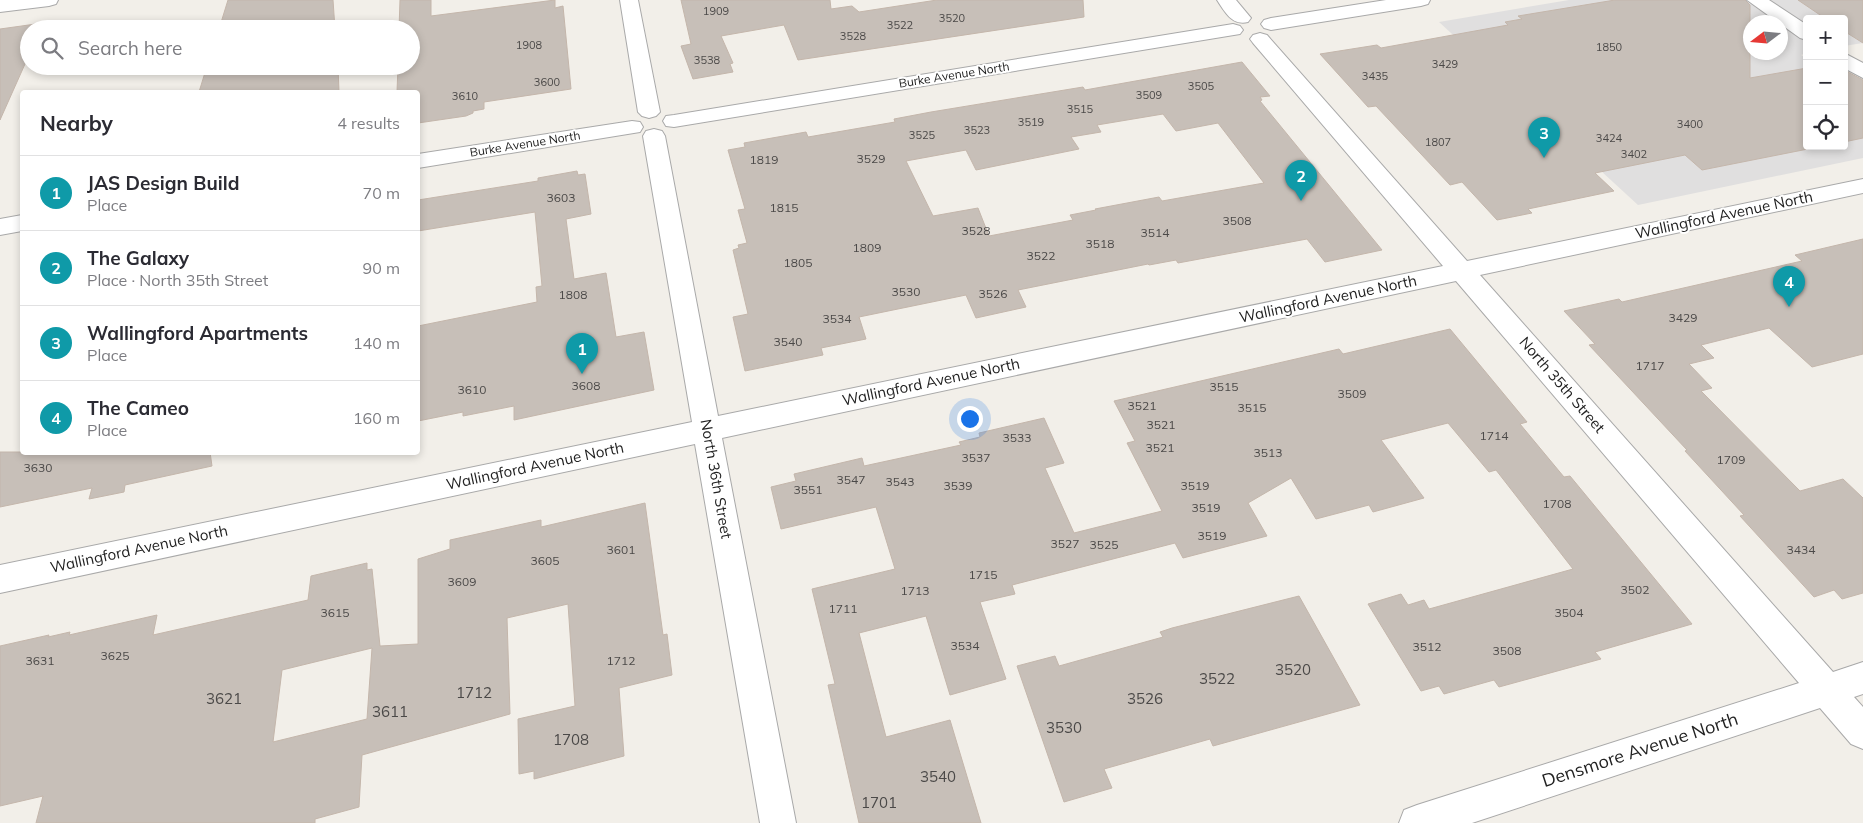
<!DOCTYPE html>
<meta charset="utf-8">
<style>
body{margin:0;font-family:Mulish,sans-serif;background:#f7f7f7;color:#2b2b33}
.controls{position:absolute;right:15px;top:15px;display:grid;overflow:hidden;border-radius:5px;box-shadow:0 2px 8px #0003}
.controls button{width:45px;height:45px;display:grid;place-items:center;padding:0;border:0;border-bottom:1px solid #e1e1e2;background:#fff;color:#2b2b33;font:25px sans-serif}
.compass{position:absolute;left:1743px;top:15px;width:45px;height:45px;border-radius:50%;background:#fff;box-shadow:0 2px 8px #0003;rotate:254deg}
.you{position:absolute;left:969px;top:418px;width:18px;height:18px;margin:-12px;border:4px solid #fff;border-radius:50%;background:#1a73e8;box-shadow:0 0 0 8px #1a73e833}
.badge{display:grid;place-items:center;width:32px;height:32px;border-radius:50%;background:#d40000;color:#fff;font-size:16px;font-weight:700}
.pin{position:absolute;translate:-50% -41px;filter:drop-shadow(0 1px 2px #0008)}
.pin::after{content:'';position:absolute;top:26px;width:18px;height:15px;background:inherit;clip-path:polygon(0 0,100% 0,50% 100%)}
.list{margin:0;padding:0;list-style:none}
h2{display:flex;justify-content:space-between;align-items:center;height:65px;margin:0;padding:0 20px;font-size:21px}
h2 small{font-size:16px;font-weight:400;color:#7c7c81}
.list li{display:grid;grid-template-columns:32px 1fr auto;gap:15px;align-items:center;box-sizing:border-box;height:75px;padding:0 20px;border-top:1px solid #e1e1e2}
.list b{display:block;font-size:19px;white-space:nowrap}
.list p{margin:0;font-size:16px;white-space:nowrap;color:#7c7c81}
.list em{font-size:16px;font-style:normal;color:#7c7c81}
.icon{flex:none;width:28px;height:28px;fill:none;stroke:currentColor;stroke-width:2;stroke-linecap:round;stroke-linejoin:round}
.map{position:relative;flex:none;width:1863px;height:823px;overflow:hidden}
.search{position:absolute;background:#fff;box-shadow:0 2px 8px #0003;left:20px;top:20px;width:400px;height:55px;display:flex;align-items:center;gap:12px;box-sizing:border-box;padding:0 18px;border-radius:28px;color:#7c7c81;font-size:19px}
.panel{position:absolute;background:#fff;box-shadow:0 2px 8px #0003;left:20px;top:90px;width:400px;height:365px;border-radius:5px}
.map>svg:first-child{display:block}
.residential{fill:#e0dfdf;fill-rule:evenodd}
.building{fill:#c7bfb8;stroke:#c4b6ab;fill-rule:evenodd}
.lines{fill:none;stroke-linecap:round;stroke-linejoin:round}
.minor-casing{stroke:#a9a9a9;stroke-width:2}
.minor{fill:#fff;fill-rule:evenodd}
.labels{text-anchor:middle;stroke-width:4;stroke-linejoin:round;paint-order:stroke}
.far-number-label{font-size:11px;fill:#4b4948}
.far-street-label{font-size:12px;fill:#222;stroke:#fff}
.number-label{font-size:12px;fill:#4b4948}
.street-label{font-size:15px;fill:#222;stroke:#fff}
.near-number-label{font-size:15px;fill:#4b4948}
.near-street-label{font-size:18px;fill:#222;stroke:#fff}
</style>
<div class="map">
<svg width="1863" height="823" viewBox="0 0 1863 823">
<rect width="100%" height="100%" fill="#f2efe9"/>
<path class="residential" d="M1569,0H1863V43L1844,46V19H1807V53L1801,55L1807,59V146H1844V85L1863,98V158L1638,205L1439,22ZM1750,22H1780V52H1750Z"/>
<path class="building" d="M228,0H333L335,29H219Z
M400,0H431V16L555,0V8L563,6L571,89L484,102V109L473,111V113L466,116L418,123V92H397L398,66H411V29H399Z
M681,0H830L831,9L852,6L859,12L937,0H1083L1084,17L798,60L784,25L721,36L733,63L730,64L733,72L693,79L681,46L691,44Z
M1615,0H1745L1750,5V78L1807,68V146H1823L1702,170L1685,155L1595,173L1614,191L1528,209L1532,213L1497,220L1462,182L1450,185L1376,106L1368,107L1320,54L1377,45L1381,48L1508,25L1505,22L1522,19L1518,16Z
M1798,0H1863V43L1844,31V19H1826Z
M43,23L40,29H29V55L0,120V29Z
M1242,62L1270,96L1260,97L1262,100L1260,101L1382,250L1325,262L1307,239L1178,263L1176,260L1149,265L1148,264L1018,290L1026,307L976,318L966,295L859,317L866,339L821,348L823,355L745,371L733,317L748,314L733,250L739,248L738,245L747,243L738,210L745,209L728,150L745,147L744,143L806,132L808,137L895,122L894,119L931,112L1083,87L1085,90ZM1163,114L1176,131L1218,123L1264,183L1162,201L1159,197L1095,209L1096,210L1070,215L1073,220L989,236L978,208L933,216L906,161L966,150L976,170L1079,149L1071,137L1101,132L1097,125Z
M207,66H338L339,92H199Z
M1844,70L1863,80V138L1844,142Z
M577,171L578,175L585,174L591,214L566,219L574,279L606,273L616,337L644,332L654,390L514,420V406L463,416V412L418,421V326L537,302L536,287L542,286L535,212L418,231V200L538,181V178Z
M1863,239V354L1812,367L1769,328L1701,345L1714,358L1689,364L1712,388L1701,391L1800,491L1843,479L1863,498V593L1842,599L1834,590L1814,597L1740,516L1744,515L1685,451L1687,450L1589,345L1595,344L1564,311L1619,299L1622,302L1802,261L1795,255Z
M1450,329L1527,422L1520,424L1564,477L1570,476L1692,624L1595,652L1601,659L1499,687L1494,680L1444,694L1439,686L1421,691L1368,604L1401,594L1408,605L1424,600L1429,609L1573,569L1496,470L1489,472L1448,423L1381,440L1424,498L1373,512L1369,505L1316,519L1291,478L1248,503L1267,536L1183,558L1175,543L1012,585L1015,594L980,602L1006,679L950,695L926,616L859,633L886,737L950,720L981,823H859L828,685L835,684L812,589L895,569L876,507L781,529L771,487L796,481L794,474L862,458L864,466L961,445L959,442L980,437L979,433L1044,418L1064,463L1045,468L1074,533L1162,511L1127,443L1135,441L1114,401L1339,349L1343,354Z
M0,452H210L212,466L125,485L124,492L89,499L92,488L0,507Z
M645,503L663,635L667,634L672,675L619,688L624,756L534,779V771L519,774L518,719L575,706L568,604L507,618L510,714L362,755L359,807L315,819V823H36L43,796L0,806V646L49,635L48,637L70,632L69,635L157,615L153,635L308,600L311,576L367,563V570L372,569L380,646L418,644V559L450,549V540L541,520V527ZM372,648L367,719L273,742L282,670Z
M1299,596L1360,705L1213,746L1210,739L1104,769L1112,788L1064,802L1017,666L1055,656L1059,666L1163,637L1160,632L1172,628Z"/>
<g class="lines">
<g class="minor-casing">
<path id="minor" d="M0,0H58L56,4L49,6L0,12Z
M620,0H638L660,112L656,116L649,118L642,116L638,112Z
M1217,0H1236L1251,18L1248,22C1232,26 1225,12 1217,0Z
M1386,0H1430L1428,4L1421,6L1271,30L1264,28L1261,24L1264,20L1271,18Z
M1747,0H1769L1807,25V40L1800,38Z
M1233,24L1240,26L1243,30L1240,34L674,127L666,126L663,121L666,116L674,115Z
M1260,33L1267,35L1467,261L1863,179V193L1480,275L1833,672L1863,662V694L1854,697L1863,707V749L1851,744L1820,708L1472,823H1399L1404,810L1417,805L1799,683L1456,281L722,438L796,823H760L695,444L0,593V565L692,422L643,136L646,131L654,129L662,131L665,136L718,416L1443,266L1253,43L1250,39L1253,35Z
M1844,53L1863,63V78L1844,68Z
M632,121L640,122L643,127L640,132L418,168V154Z
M22,215V231L0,235V219Z"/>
</g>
<use href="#minor" class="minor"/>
</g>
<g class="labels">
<g class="far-number-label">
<text x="716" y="15">1909</text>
<text x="952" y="22">3520</text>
<text x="900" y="29">3522</text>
<text x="853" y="40">3528</text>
<text x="529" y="49">1908</text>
<text x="1609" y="51">1850</text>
<text x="707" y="64">3538</text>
<text x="1445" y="68">3429</text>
<text x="1375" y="80">3435</text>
<text x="547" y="86">3600</text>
<text x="1201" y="90">3505</text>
<text x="1149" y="99">3509</text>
<text x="465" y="100">3610</text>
<text x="1080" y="113">3515</text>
<text x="1031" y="126">3519</text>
<text x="1690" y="128">3400</text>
<text x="977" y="134">3523</text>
<text x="922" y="139">3525</text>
<text x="1609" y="142">3424</text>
<text x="1438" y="146">1807</text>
<text x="1634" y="158">3402</text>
</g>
<g class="far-street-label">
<text transform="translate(954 75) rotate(-9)" y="4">Burke Avenue North</text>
<text transform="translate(525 144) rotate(-9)" y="4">Burke Avenue North</text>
</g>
<g class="number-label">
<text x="871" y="163">3529</text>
<text x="764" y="164">1819</text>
<text x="561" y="202">3603</text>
<text x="784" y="212">1815</text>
<text x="1237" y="225">3508</text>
<text x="976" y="235">3528</text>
<text x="1155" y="237">3514</text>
<text x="1100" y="248">3518</text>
<text x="867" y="252">1809</text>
<text x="1041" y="260">3522</text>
<text x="798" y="267">1805</text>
<text x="906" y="296">3530</text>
<text x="993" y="298">3526</text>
<text x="573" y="299">1808</text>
<text x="1683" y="322">3429</text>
<text x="837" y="323">3534</text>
<text x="788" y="346">3540</text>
<text x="1650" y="370">1717</text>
<text x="586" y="390">3608</text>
<text x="1224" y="391">3515</text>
<text x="472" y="394">3610</text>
<text x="1352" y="398">3509</text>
<text x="1142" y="410">3521</text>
<text x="1252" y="412">3515</text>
<text x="1161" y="429">3521</text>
<text x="1494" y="440">1714</text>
<text x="1017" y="442">3533</text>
<text x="1160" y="452">3521</text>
<text x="1268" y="457">3513</text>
<text x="976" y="462">3537</text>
<text x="1731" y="464">1709</text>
<text x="38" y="472">3630</text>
<text x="851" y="484">3547</text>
<text x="900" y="486">3543</text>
<text x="958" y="490">3539</text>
<text x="1195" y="490">3519</text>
<text x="808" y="494">3551</text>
<text x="1557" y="508">1708</text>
<text x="1206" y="512">3519</text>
<text x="1212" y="540">3519</text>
<text x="1065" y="548">3527</text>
<text x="1104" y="549">3525</text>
<text x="621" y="554">3601</text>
<text x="1801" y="554">3434</text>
<text x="545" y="565">3605</text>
<text x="983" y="579">1715</text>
<text x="462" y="586">3609</text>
<text x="1635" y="594">3502</text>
<text x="915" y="595">1713</text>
<text x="843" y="613">1711</text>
<text x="335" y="617">3615</text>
<text x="1569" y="617">3504</text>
<text x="965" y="650">3534</text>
<text x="1427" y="651">3512</text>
<text x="1507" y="655">3508</text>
<text x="115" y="660">3625</text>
<text x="40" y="665">3631</text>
<text x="621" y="665">1712</text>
</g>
<g class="street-label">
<text transform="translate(1724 215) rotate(-12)" y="5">Wallingford Avenue North</text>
<text transform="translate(1328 299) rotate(-12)" y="5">Wallingford Avenue North</text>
<text transform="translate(931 382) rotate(-12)" y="5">Wallingford Avenue North</text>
<text transform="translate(1562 385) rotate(49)" y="5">North 35th Street</text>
<text transform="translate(535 466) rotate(-12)" y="5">Wallingford Avenue North</text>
<text transform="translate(716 479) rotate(80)" y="5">North 36th Street</text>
<text transform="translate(139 549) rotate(-12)" y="5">Wallingford Avenue North</text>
</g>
<g class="near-number-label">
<text x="1293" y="675">3520</text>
<text x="1217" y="684">3522</text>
<text x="474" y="698">1712</text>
<text x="224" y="704">3621</text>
<text x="1145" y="704">3526</text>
<text x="390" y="717">3611</text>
<text x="1064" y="733">3530</text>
<text x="571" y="745">1708</text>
<text x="938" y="782">3540</text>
<text x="879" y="808">1701</text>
</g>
<g class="near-street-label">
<text transform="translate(1640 750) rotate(-18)" y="6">Densmore Avenue North</text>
</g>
</g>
</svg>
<div class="controls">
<button>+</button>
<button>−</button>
<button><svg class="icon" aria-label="locate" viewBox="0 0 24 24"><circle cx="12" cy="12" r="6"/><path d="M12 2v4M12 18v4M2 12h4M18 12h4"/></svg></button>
</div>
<svg class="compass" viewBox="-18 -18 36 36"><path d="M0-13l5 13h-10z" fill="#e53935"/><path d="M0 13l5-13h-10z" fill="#7c7c81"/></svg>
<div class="you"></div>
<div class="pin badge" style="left:582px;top:374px;background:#0f9aa8">1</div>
<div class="pin badge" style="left:1301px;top:201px;background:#0f9aa8">2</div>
<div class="pin badge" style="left:1544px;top:158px;background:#0f9aa8">3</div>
<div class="pin badge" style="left:1789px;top:307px;background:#0f9aa8">4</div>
<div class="search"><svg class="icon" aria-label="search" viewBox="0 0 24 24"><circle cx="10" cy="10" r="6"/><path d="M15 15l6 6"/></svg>Search here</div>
<section class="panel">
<h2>Nearby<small>4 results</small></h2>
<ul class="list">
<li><span class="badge" style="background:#0f9aa8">1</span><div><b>JAS Design Build</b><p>Place</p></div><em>70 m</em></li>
<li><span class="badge" style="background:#0f9aa8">2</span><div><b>The Galaxy</b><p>Place · North 35th Street</p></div><em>90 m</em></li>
<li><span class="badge" style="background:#0f9aa8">3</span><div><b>Wallingford Apartments</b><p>Place</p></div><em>140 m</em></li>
<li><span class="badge" style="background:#0f9aa8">4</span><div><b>The Cameo</b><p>Place</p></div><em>160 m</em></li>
</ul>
</section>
</div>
